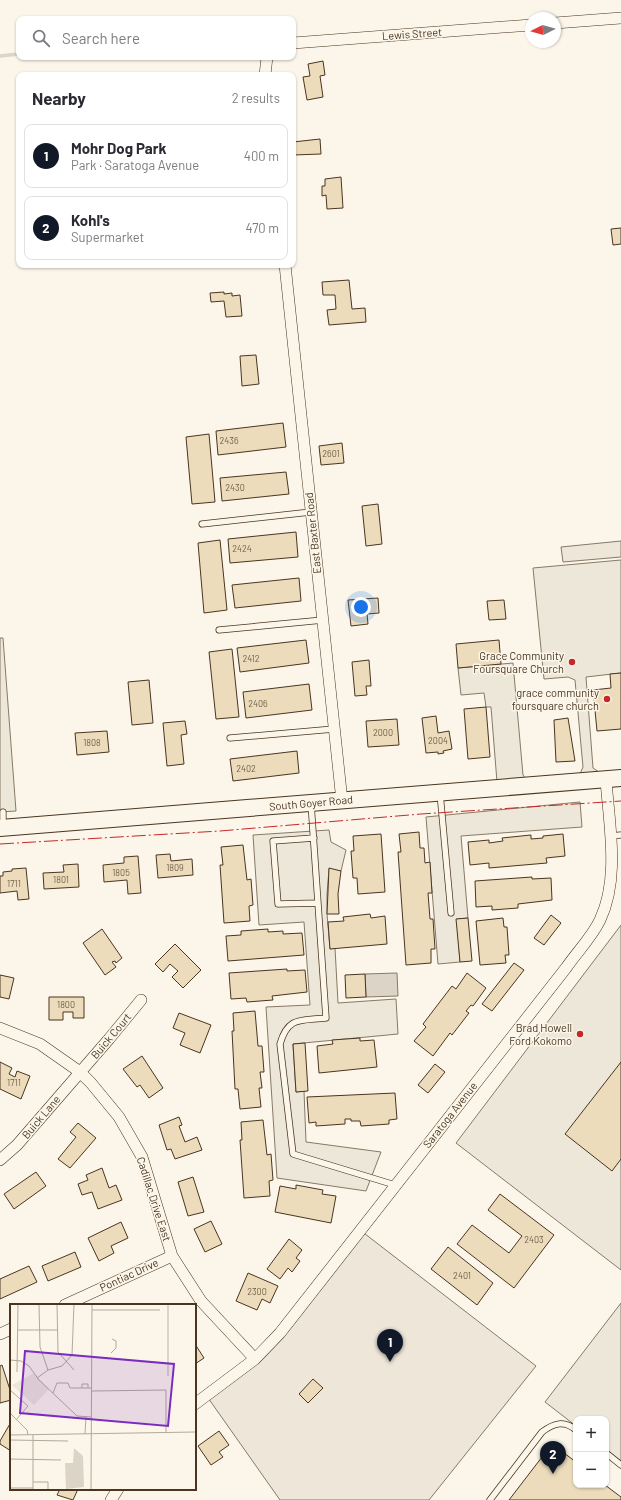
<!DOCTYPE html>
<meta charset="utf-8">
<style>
body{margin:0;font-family:Barlow,sans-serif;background:#f7f7f7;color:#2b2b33}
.controls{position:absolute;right:12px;bottom:12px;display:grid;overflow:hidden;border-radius:8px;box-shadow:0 1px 3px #0004}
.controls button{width:36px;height:36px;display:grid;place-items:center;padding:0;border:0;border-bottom:1px solid #e1e1e2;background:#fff;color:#2b2b33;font:20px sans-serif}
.compass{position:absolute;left:525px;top:12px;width:36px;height:36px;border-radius:50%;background:#fff;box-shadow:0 1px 3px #0004;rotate:265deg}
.you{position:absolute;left:361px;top:607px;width:14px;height:14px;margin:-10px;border:3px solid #fff;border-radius:50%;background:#1a73e8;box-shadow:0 0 0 6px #1a73e833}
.badge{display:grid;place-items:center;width:26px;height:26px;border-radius:50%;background:#111827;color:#fff;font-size:13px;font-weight:700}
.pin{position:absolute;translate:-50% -33px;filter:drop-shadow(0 1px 2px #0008)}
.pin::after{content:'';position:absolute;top:21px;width:14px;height:12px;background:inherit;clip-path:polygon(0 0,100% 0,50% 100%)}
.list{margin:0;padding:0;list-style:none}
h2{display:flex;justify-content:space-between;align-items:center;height:52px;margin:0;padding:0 16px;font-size:17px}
h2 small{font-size:13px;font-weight:400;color:#7c7c81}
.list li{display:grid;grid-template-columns:26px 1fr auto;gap:12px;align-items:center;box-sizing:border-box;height:64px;margin:0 8px 8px;padding:0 8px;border:1px solid #e1e1e2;border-radius:8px}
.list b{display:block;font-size:15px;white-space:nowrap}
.list p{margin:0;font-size:13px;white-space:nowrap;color:#7c7c81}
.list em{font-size:13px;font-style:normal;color:#7c7c81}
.icon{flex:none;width:22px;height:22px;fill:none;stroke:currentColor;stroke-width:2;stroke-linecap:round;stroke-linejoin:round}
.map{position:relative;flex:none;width:621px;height:1500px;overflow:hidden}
.search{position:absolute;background:#fff;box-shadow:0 1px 3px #0004;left:16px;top:16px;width:280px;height:44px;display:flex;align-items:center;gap:10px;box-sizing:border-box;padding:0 14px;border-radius:8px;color:#7c7c81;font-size:15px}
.panel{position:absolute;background:#fff;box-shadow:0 1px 3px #0004;left:16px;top:72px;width:280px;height:196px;border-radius:8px}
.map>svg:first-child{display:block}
.green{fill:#ede6d9;stroke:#887966}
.parking{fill:#ede7d9;stroke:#887966}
.water{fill:#dcd4c6;stroke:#887966}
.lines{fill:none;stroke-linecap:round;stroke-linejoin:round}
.stream{stroke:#dcd4c6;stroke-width:3.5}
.building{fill:#ecdcbc;stroke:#4a3520}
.lane-casing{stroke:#4a3520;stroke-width:7}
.street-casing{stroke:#4a3520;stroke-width:12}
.secondary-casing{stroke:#4a3520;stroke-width:18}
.lane{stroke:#fbf6e9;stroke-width:5.5}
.street{stroke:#fbf6e9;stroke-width:11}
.secondary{stroke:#fbf6e9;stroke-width:16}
.power{stroke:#c62828;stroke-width:1;stroke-dasharray:14 3 2 3;stroke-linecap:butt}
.poi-dot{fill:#c62828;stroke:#fbf6e9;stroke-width:1.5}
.labels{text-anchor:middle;stroke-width:3;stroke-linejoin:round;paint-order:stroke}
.number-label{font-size:9px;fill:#725f47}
.street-label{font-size:11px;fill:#4a3520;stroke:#fbf6e9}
.poi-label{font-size:11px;fill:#4a3520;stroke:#fbf6e9;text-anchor:end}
.inset-river{fill:none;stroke:#dcd4c6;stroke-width:2}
.inset-road{fill:none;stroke:#b4a999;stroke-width:1}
.view{fill:#7b2cbf;fill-opacity:0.15;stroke:#7b2cbf;stroke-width:2}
.inset-edge{fill:none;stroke:#4a3520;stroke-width:2}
</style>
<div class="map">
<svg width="621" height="1500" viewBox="0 0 621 1500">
<rect width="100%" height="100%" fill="#fbf6e9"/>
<path class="green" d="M621,541V557L563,562L561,547Z
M360,1230L536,1366L429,1500H280L206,1395L255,1359Z"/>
<path class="parking" d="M621,560V673L586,677L593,768L599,772L580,774L583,767L575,680L568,677L544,679L533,568Z
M0,638H3L16,811L0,812Z
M513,663L523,775L527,780L497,782L491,707H486L484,693L461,695L458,668Z
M580,802L582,827L461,836L468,918L457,919L460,962L438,964L426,817Z
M329,830L331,842L346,850L341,871L329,869L327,894V914L330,949L335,948L338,1003L396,999L398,1034L293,1044L296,1092L304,1091L306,1142L381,1152L366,1191L277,1178L266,1007L310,1005L304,922L259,925L253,835Z
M621,925V1270L456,1143Z
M621,1303V1461L606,1449V1419H576V1426L545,1402Z"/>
<path class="water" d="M397,973L398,996L366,997L365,974Z"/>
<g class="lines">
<path class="stream" d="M0,56L19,54"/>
</g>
<path class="building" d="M323,61L325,75L320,76L323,97L307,100L303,77L310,76L308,64Z
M320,139L321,154L293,155V142Z
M341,177L343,208L327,209L326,195L322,196V186H325V179Z
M621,228V244L613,245L611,229Z
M349,280L352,309L365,308L366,322L329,325L327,310L336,309L335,295H323L322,282Z
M224,292V294L232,293V296L240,295L242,316L226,317L224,301L211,302L210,293Z
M256,355L259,384L242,386L240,356Z
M283,423L286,447L218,455L216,431Z
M209,434L215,502L192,504L186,437Z
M342,443L344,463L321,465L319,446Z
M286,472L289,494L222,501L220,478Z
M378,504L382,544L366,546L362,506Z
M296,532L298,557L230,563L228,539Z
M220,540L227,610L204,613L198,543Z
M299,578L301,601L235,608L232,585Z
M378,598L379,613L367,614L368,624L351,626L348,600Z
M504,600L506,619L489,620L487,601Z
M306,640L309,663L240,672L237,648Z
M499,640L501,664L458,668L456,644Z
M232,649L239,717L216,719L209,652Z
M369,660L371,686H366L367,695L355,696L352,662Z
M621,673V729L597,731L593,690L611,688L610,674Z
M149,680L153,723L132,725L128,682Z
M309,684L312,710L246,718L243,692Z
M486,707L490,757L468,759L464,709Z
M436,716L438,733L449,731L452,749L443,751L444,753L438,754V752L426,753L422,718Z
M568,718L575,761L556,762L554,720Z
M397,719L399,745L368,747L366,721Z
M185,721L187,734L181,735L184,764L167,766L163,723Z
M107,731L109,752L77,755L75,733Z
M297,751L299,773L233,781L230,759Z
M419,832L420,848H424L425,863L430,862L432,893H428L430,919H433L435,949H431V963L406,965L398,852H401L399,834Z
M381,834L385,892L358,894L357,878H353L351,851H354L353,836Z
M563,834L565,856L546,858L547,863L489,868V863L470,865L468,842L489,840V843L503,841L502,838L531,835V839L543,838V836Z
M243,845L247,880L251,879L253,905L249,906L250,921L224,923L220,865H223L221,847Z
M170,854L171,861L192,859L193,875L158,878L156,855Z
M138,856L141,893L128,894L127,880L104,882L103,865L124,863V857Z
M78,864L79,887L44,889L43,873L64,872L63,865Z
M26,868L29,899L18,900L17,891L0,893V876H3V872L12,871V869Z
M329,868L341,871L338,894L339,914H327Z
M532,877V879L551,878L552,900L518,904V908L492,910V906L476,907L475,881Z
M370,914L371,918L385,916L387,944L330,949L328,922L344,921L343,917Z
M551,915L561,923L544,945L534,938Z
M468,918L472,961L460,962L456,919Z
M503,918L504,927H507L509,955H505L506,963L480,965L476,921Z
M102,929L122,958L116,963L115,961L112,962L116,967L105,975L83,943Z
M268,929V932L283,931V934L302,933L304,955L228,961L226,936L241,935V931Z
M175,944L201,970L183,988L172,977L178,971L170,964L163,972L155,964Z
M514,963L524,970L492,1011L482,1004Z
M287,969V971L305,970L307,992L272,996L273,1000L247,1002L246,998L231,999L229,973Z
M467,973L486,988L473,1006L471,1005L466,1011L469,1013L452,1035L450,1033L433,1056L414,1041L426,1027L423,1024L452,986L456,989Z
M365,974L366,997L346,998L345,975Z
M0,975L14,978L9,999L0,997Z
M49,997H84V1018H73V1012H63V1020H49Z
M255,1011L258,1046H262L264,1072H260L262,1088H259L261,1107L240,1109L238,1089H235L232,1031H234L233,1013Z
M179,1013L211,1025L200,1053L180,1045L185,1033L173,1028Z
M360,1038V1041L374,1040L377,1067L319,1073L317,1046L333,1044L332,1040Z
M305,1043L308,1091L296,1092L293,1044Z
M142,1056L163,1088L149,1098L140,1085L137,1087L123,1069Z
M0,1062L12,1068L9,1074L15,1077L17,1071L30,1076L21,1099L0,1089Z
M621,1062V1159L612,1171L565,1134Z
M435,1064L445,1072L428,1093L418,1085Z
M395,1093L397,1119L389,1120V1124L361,1126L360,1121H351V1119H345V1124L316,1126V1122L309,1123L307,1097Z
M179,1117L182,1125L179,1126L185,1142L197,1137L202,1150L175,1159L171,1149L167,1150L159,1125Z
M263,1120L267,1155L271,1154L273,1180L269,1181L270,1196L244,1198L240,1140H242L241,1122Z
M78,1123L96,1138L70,1168L58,1159L76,1137L70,1132Z
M102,1168L109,1188L116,1185L122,1200L98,1209L92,1192L82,1195L78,1184L88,1180L86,1175Z
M36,1172L46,1186L14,1209L4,1194Z
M193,1177L204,1212L188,1216L178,1182Z
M296,1185L323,1190L322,1194L336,1196L331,1223L275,1212L280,1186L296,1189Z
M500,1194L554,1235L514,1288L457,1244L472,1225L509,1253L522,1236L488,1210Z
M211,1221L222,1244L205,1252L194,1229Z
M121,1222L128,1238L111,1246L114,1253L99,1261L88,1238Z
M289,1239L302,1250L296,1258L300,1261L292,1272L288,1268L280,1279L267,1269Z
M448,1247L493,1283L477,1305L431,1269Z
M75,1252L81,1267L48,1281L42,1266Z
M29,1266L37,1282L0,1299V1279Z
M248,1273L278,1286L270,1303L262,1299L257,1310L236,1301Z
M195,1344L204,1358L195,1364Z
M2,1365L11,1393V1400L0,1403V1366Z
M313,1379L323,1388L308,1403L299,1394Z
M11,1422V1451L0,1444V1441Z
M219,1431L229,1445L219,1452L223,1457L211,1465L198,1446Z
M552,1444L576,1462V1485H605L621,1497V1500H509Z
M60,1489H78L73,1500L57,1495Z"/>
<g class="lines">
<g class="lane-casing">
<path id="lane" d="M202,524L311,512
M219,630L323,620
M230,738L334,729
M440,793L451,913
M311,803L326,1018C301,1021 288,1016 280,1044L293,1154L395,1185
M3,812V827
M609,836L621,835
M314,838L273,841L278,904L318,903
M606,1453L621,1465
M490,1500L542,1432C554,1423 564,1420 576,1430"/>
</g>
<g class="street-casing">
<path id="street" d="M555,23L621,18
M293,43L531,25
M265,75L267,57
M285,265L342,801
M0,1028L40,1044L80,1072L91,1083L119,1117L142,1157L172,1256L201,1301L255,1359
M0,1160L17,1145L109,1039L141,1000
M65,1305L172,1256
M0,1334L11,1329
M195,1404L255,1359L280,1333L566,968C577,952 592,937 600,920C620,878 609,824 606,780
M111,1500L118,1489"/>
</g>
<g class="secondary-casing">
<path id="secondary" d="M0,828L621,778"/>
</g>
<use href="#lane" class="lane"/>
<use href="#street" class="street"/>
<use href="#secondary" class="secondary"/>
<path class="power" d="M0,844L220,831L421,814L621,801"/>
</g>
<g class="poi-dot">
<circle cx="572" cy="662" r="4"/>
<circle cx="607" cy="699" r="4"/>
<circle cx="580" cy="1034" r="4"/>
</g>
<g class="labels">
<g class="number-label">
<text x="229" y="444">2436</text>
<text x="331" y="457">2601</text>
<text x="235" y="491">2430</text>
<text x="242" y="552">2424</text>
<text x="251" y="662">2412</text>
<text x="258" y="707">2406</text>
<text x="383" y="736">2000</text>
<text x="438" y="744">2004</text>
<text x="92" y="746">1808</text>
<text x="246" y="772">2402</text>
<text x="175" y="871">1809</text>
<text x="121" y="876">1805</text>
<text x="61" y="883">1801</text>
<text x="14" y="887">1711</text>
<text x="66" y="1008">1800</text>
<text x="14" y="1086">1711</text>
<text x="534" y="1243">2403</text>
<text x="462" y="1279">2401</text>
<text x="257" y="1295">2300</text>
</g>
<g class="street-label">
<text transform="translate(412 34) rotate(-4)" y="4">Lewis Street</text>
<text transform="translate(313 533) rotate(-96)" y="4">East Baxter Road</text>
<text transform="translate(311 803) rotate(-5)" y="4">South Goyer Road</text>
<text transform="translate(111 1036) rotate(-50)" y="4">Buick Court</text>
<text transform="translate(450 1115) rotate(-52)" y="4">Saratoga Avenue</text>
<text transform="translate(41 1117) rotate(-50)" y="4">Buick Lane</text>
<text transform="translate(154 1199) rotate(72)" y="4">Cadillac Drive East</text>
<text transform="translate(129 1275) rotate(-25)" y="4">Pontiac Drive</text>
</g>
<g class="poi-label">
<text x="564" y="660">Grace Community<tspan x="564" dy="13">Foursquare Church</tspan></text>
<text x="599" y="697">grace community<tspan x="599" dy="13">foursquare church</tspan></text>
<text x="572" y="1032">Brad Howell<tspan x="572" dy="13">Ford Kokomo</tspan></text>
</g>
</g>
<g transform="translate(10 1304)">
<rect width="186" height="186" fill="#fbf6e9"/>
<path d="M24,69L39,85L24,101L2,81Z" fill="#ede6d9"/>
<path d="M64,144L73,152L74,183L56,185L55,159H63Z" fill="#dcd4c6"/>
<path class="inset-river" d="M158,72V0"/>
<path class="inset-road" d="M29,0L30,43L38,66M47,0L48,48L64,66M82,6H150M8,26H48M101,49L106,44V37L102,35M0,56L11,57L19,62L29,76L67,112L81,113M7,68L8,0M27,74L38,66L52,62L62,51L64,0M72,84V80H78V84M0,86L18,102L6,116M82,87L156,86V128M43,89L47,79H58L60,84H82M0,109L17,126L18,131M75,130L76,113M0,131L186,128M23,131V186M0,136L58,137M0,155L51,156M23,178H38V186M0,184H23M81,186L82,0"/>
<path class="view" d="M15,47L164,60L158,122L10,109Z"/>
<rect width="186" height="186" class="inset-edge"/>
</g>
</svg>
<div class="controls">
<button>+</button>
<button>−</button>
</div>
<svg class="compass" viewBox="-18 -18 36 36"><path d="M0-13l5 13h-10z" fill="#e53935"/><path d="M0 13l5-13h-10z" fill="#7c7c81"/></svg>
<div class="you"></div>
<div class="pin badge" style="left:390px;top:1362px">1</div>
<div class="pin badge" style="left:553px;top:1474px">2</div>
<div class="search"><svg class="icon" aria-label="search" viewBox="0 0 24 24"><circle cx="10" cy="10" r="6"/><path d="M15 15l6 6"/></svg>Search here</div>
<section class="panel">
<h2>Nearby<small>2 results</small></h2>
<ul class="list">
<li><span class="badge">1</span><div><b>Mohr Dog Park</b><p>Park · Saratoga Avenue</p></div><em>400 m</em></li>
<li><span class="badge">2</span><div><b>Kohl's</b><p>Supermarket</p></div><em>470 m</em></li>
</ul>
</section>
</div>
